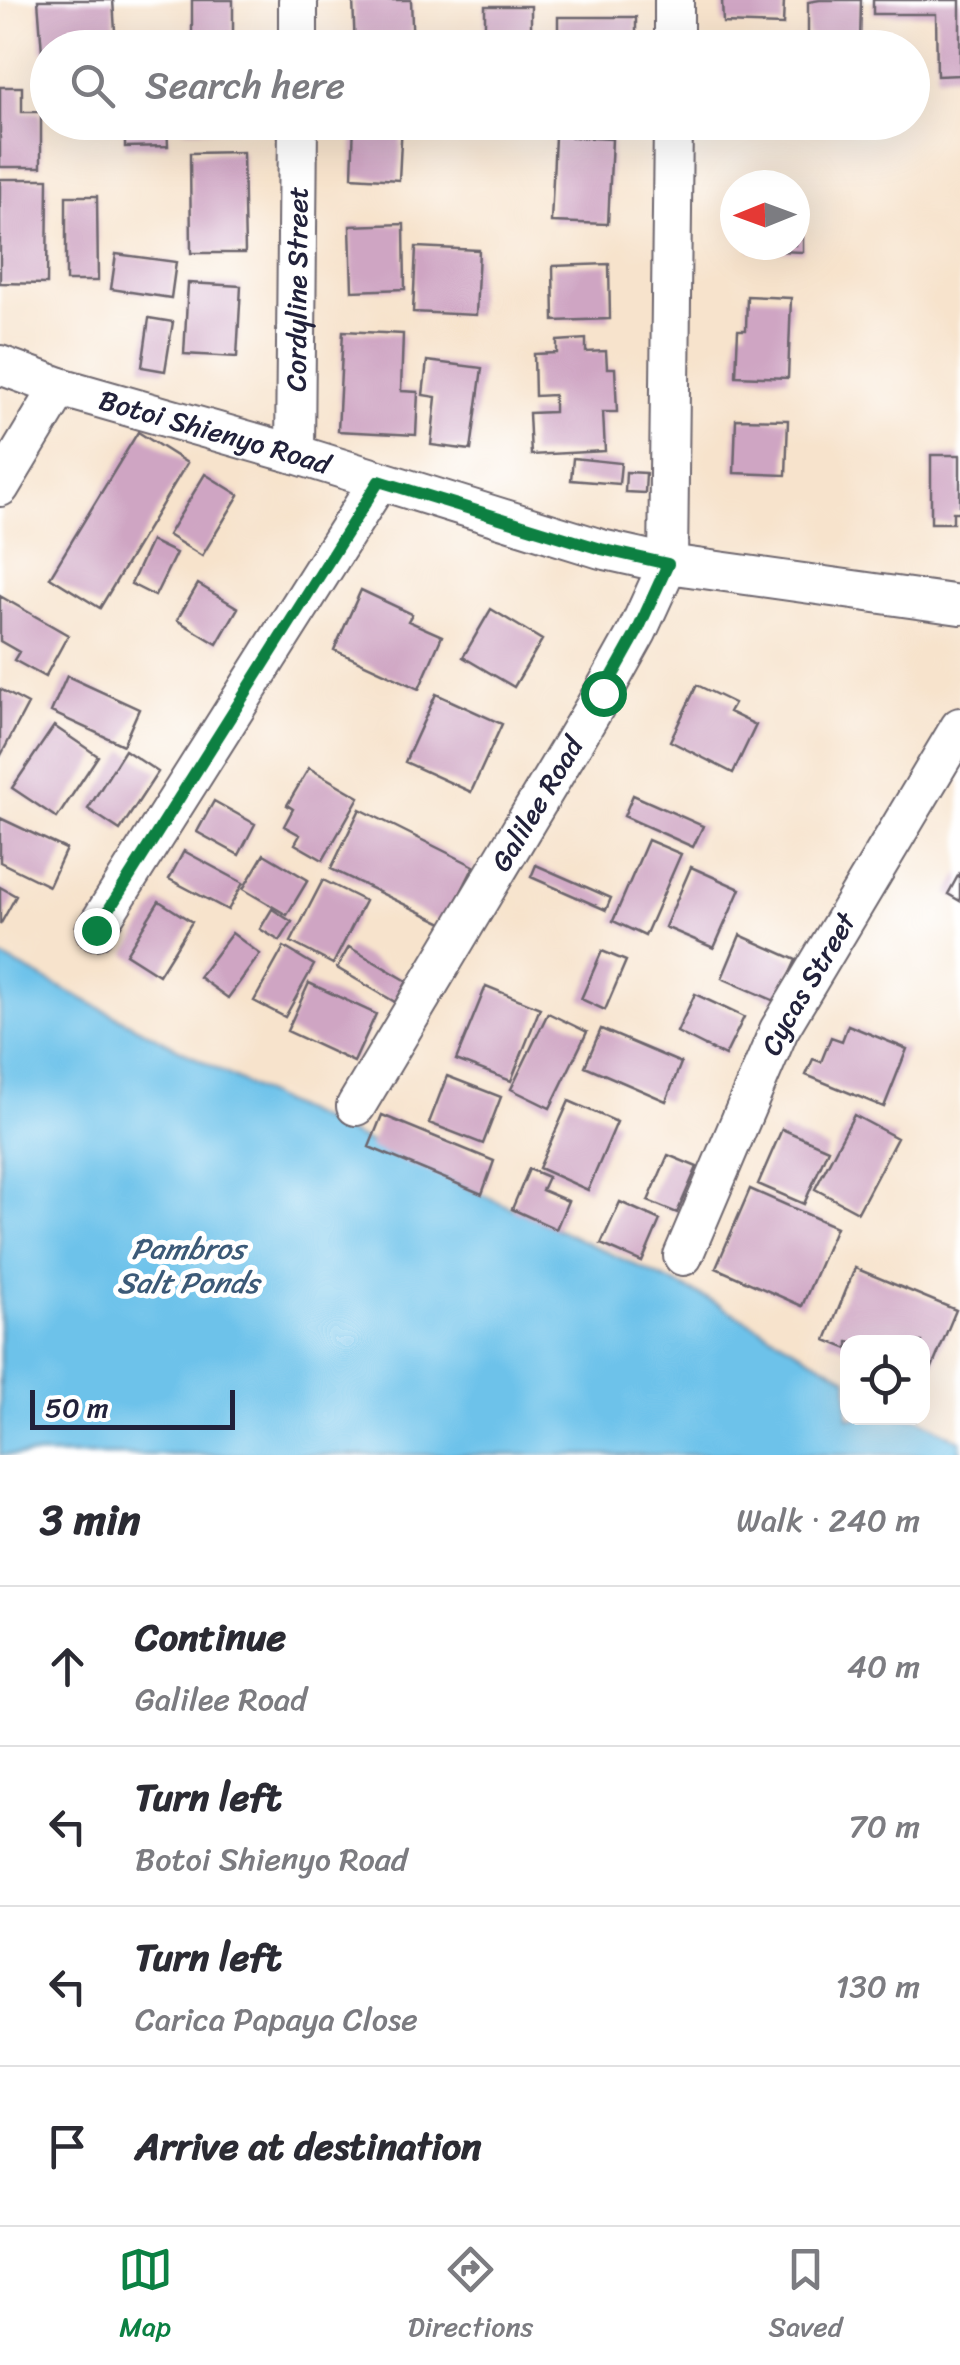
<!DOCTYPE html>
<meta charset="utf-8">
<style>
body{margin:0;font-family:Sriracha,sans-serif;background:#f2f2f3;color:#2b2b33}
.controls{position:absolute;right:30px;bottom:30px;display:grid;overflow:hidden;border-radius:20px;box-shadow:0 10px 40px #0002}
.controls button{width:90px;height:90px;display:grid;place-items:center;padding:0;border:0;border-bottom:2px solid #e1e1e2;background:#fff;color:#2b2b33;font:50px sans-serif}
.compass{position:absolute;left:720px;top:170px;width:90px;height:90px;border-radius:50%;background:#fff;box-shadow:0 10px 40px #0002;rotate:269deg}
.scale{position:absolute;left:30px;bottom:25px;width:205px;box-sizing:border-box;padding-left:10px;border:5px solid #22223b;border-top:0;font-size:28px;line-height:35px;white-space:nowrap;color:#22223b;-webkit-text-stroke:8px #fff;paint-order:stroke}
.stop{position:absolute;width:30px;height:30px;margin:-22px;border:8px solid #0b8043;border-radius:50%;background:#fff}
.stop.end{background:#0b8043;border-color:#fff;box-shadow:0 2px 10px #0008}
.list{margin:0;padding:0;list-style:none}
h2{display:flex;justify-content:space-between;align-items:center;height:130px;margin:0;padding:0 40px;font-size:42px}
h2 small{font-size:32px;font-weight:400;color:#7c7c81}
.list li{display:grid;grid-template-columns:65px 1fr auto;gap:30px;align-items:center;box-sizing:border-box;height:160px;padding:0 40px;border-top:2px solid #e1e1e2}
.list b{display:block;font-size:38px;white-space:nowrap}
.list p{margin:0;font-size:32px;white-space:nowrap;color:#7c7c81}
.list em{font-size:32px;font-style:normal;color:#7c7c81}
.icon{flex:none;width:55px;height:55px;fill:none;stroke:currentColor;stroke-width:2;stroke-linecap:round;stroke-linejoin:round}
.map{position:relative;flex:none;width:960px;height:1455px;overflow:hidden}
.search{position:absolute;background:#fff;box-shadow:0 10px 40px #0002;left:30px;right:30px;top:30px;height:110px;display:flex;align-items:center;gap:25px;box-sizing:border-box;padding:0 35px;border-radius:55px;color:#7c7c81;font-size:38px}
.sheet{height:770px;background:#fff}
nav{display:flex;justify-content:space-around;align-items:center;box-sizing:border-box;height:140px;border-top:2px solid #e1e1e2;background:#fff;font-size:28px;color:#7c7c81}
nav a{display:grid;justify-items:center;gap:5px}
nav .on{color:#0b8043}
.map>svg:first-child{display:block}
.water{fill:#6dc2ea;stroke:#487292;stroke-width:2.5}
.building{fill:#cfa5c3}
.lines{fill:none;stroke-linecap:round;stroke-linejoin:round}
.minor-casing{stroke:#6d666e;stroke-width:42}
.minor{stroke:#fff;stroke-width:38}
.route{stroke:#0b8043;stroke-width:12}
.labels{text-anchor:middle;stroke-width:10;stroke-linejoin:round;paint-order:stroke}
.street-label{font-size:28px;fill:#22223b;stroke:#fff}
.water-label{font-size:30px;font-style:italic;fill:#3c5a78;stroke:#fff}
</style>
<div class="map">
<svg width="960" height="1455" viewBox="0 0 960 1455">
<rect width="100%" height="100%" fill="#fff"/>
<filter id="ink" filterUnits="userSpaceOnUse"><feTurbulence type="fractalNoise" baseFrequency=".01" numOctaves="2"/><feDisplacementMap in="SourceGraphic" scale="20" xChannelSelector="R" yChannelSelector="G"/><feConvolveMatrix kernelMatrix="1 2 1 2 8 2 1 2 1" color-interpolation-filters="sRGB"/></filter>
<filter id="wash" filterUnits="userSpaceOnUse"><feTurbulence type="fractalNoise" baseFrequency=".0048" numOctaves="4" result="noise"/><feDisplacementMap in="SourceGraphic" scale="40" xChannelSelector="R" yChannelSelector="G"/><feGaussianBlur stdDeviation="2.25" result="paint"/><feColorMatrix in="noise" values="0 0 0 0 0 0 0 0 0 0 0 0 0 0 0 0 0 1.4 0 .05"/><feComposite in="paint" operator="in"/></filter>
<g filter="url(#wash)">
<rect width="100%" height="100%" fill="#f7e3cc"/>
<path class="water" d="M0,956L277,1100L709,1299L847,1378L848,1418H918L960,1441V1455H0Z"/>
<g id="blocks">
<path class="building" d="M38,0H113L116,47L48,48V52H42Z
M192,0H233V40H192Z
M353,0H411L413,48H355Z
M722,0H784L783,25L723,23Z
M820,0H861L860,48L823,46V38L808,36V2Z
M873,0H960V75L937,76L936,14H873Z
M485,6H531V48H485Z
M558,17H636V48H558Z
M0,87H22V112H41V167H0Z
M125,122H167L168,146L125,147Z
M184,122H236V130H184Z
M354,122H402L399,180L352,177Z
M555,136L612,139L608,224L551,222Z
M243,152L245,253H191L190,153Z
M0,179H48L47,284L0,283Z
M66,196H97L98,281H66Z
M795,222L803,223V252L750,250V245H795Z
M404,224L405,289L352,291L350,226Z
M416,247L479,250L476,315L413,312Z
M116,254L176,262L171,298L111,289Z
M609,264L610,319L554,321L553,266Z
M188,283L241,286L237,357L184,354Z
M747,296L791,298L788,378L736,376L738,330H746Z
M149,318L173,322L165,371L142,367Z
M343,331L403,334L401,391L418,392L416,435L338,431Z
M586,339V352L606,351L607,368H615L617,412H603L605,451L531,455L529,413L554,412V395L535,396L534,354L557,353V341Z
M427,361L482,368L471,450L431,445L436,397L423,395Z
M736,419L788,420L786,475L734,473Z
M138,432L187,463L100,608L50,577Z
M931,455H960V512H953V523H931Z
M573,458L621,463L619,484L571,480Z
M626,472L646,473L645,493L625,492Z
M205,474L239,495L202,556L168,535Z
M151,541L176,553L155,596L131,584Z
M198,584L238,608L217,644L177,620Z
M361,590L412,614L408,621L442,636L419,689L334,650Z
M0,596L68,635L45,677L14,660L19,652L0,641Z
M491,609L542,640L514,687L463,657Z
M67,676L139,709L123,745L51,712Z
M697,685L734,703L729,712L756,725L733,773L670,741Z
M0,689L28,704L0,757Z
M436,694L502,724L471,792L405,762Z
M54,726L98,756L57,818L12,788Z
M125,750L158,772L120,830L88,809Z
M309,768L359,797L323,860L295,844L300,835L284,826L293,809L287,805Z
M633,795L703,826L693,847L624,816Z
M214,801L255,824L239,855L197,832Z
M360,809L474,866L445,924L331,869Z
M0,818L66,849L49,886L0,862Z
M648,840L681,854L645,936L613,921Z
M184,851L243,883L228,910L169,879Z
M264,854L308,880L287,915L243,889Z
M536,865L611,898L606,910L531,877Z
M691,867L740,889L714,948L665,927Z
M960,872V901L948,894Z
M323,880L365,901L333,964L291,942Z
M0,887L16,896L0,925Z
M159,901L192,922L159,975L126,954Z
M272,909L292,922L280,941L260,929Z
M232,933L260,954L228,998L199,977Z
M740,935L796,960L777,1002L722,978Z
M284,947L314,965L285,1017L254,1001Z
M349,947L407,981L395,1002L337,968Z
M602,951L626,961L605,1010L581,999Z
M309,983L376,1014L354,1062L287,1031Z
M486,986L540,1008L511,1081L456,1060Z
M695,994L744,1017L725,1056L677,1032Z
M548,1013L587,1032L550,1108L511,1089Z
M848,1025L907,1049L884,1107L806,1075L813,1059L821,1062L831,1037L842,1041Z
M601,1029L681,1063L666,1101L585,1066Z
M447,1076L501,1097L483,1144L429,1123Z
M569,1101L617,1122L588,1190L539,1168Z
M382,1115L494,1161L482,1194L369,1147Z
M854,1115L897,1138L858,1212L815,1189Z
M782,1129L828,1149L804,1204L758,1184Z
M668,1155L697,1167L677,1213L648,1201Z
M529,1169L548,1177L542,1190L568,1201L556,1229L512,1209Z
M750,1189L836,1227L802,1306L716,1268Z
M620,1202L660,1220L642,1262L601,1244Z
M855,1268L956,1310L926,1382L922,1380V1342H848V1349L826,1340Z"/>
</g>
</g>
<g filter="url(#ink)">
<use href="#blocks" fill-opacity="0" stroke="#6d666e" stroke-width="2.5"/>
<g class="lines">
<g class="minor-casing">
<g id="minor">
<path d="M298,48V0"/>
<path d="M674,48V0"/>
<path id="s1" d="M0,365L60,387L295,454L601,549L668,564L960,605"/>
<path id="s2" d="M295,454L298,122"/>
<path d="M0,487L60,387"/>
<path d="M95,930L379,481"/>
<path id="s3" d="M356,1106L603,693L637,632L668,564L673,122"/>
<path id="s4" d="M683,1256L779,1030L960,727"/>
</g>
</g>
<use href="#minor" class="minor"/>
</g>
</g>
<g class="lines" filter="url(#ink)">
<path class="route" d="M96,930L379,481L601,549L668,564L637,632L603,693"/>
</g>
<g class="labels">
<g class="street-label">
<text dy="10" stroke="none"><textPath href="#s2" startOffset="165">Cordyline Street</textPath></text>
<text dy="10" stroke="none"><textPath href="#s1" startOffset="225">Botoi Shienyo Road</textPath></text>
<text dy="10" stroke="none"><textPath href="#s3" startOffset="352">Galilee Road</textPath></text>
<text dy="10" stroke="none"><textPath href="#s4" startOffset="300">Cycas Street</textPath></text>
</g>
<g class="water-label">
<text x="188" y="1259">Pambros<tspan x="188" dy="34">Salt Ponds</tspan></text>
</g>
</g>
</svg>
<div class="controls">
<button><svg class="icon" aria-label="locate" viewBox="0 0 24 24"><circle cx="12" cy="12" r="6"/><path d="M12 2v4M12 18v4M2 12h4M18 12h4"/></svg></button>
</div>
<svg class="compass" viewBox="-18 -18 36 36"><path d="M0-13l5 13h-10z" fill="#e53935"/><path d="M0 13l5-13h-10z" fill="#7c7c81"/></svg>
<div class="scale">50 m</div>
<div class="stop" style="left:603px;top:693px"></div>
<div class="stop end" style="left:96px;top:930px"></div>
<div class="search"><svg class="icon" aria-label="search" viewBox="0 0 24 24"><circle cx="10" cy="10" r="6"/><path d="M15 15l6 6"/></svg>Search here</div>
</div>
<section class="sheet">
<h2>3 min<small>Walk · 240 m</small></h2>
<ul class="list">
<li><svg class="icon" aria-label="ahead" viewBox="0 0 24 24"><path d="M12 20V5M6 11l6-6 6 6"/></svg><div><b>Continue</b><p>Galilee Road</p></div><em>40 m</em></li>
<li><svg class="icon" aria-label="left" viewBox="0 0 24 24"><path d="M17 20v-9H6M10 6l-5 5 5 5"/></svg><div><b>Turn left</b><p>Botoi Shienyo Road</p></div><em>70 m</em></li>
<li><svg class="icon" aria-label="left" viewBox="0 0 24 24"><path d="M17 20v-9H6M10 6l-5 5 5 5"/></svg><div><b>Turn left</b><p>Carica Papaya Close</p></div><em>130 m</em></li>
<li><svg class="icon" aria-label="arrive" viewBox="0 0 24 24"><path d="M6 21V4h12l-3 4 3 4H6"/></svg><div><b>Arrive at destination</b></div></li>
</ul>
</section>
<nav>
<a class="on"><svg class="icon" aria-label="map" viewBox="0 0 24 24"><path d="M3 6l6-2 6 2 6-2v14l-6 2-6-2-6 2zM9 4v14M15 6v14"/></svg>Map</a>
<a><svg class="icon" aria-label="directions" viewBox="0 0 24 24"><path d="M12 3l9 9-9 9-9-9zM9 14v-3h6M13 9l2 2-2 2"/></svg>Directions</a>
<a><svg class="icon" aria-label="saved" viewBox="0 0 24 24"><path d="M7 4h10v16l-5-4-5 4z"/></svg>Saved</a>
</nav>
